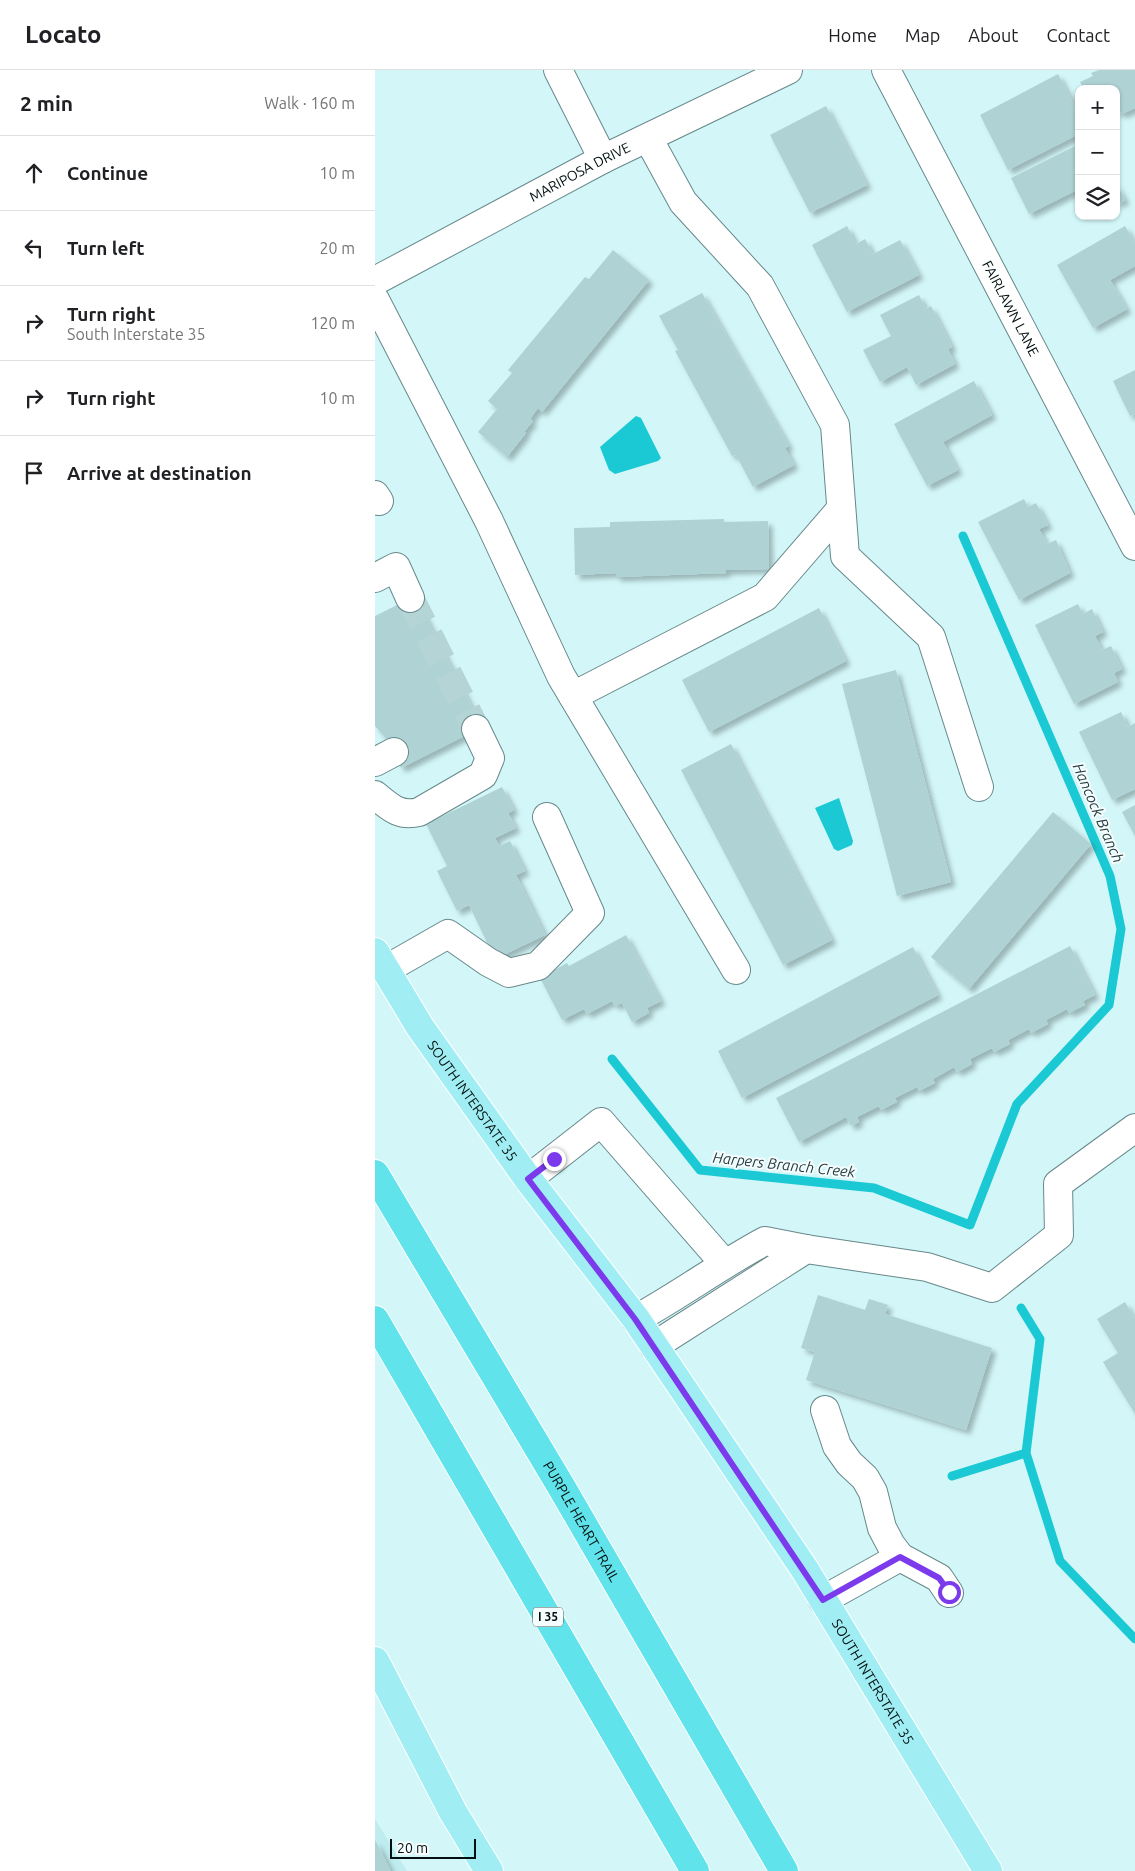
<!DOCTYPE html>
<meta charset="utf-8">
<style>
body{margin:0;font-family:Ubuntu,sans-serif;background:#f6f6f6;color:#202124}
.controls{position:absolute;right:15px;top:15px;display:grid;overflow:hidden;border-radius:10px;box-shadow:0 1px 4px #0004}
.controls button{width:45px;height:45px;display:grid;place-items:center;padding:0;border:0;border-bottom:1px solid #e0e0e0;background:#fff;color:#202124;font:25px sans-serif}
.scale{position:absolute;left:15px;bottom:12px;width:86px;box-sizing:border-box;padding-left:5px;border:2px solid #030f0f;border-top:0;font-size:14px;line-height:18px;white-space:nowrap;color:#030f0f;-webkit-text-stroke:4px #f6fdfe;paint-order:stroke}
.stop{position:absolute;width:15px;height:15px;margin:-11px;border:4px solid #7c3aed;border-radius:50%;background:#fff}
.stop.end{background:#7c3aed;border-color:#fff;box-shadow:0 1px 5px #0008}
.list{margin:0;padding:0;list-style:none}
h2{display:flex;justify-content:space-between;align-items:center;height:65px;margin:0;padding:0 20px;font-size:21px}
h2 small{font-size:16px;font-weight:400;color:#757577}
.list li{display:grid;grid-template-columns:32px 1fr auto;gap:15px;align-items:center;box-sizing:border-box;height:75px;padding:0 20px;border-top:1px solid #e0e0e0}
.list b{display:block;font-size:19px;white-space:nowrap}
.list p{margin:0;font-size:16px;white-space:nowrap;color:#757577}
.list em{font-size:16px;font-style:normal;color:#757577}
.icon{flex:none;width:28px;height:28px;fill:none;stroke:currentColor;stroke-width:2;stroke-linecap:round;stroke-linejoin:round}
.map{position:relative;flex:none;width:760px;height:1801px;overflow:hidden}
header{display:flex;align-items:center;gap:30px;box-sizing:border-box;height:70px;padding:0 25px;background:#fff;border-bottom:1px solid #e0e0e0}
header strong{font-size:24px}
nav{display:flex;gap:28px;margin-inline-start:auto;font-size:18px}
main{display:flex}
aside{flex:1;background:#fff}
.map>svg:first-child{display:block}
.built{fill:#bfecef}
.water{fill:#1ac9d3}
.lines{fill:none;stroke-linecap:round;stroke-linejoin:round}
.stream{stroke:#1ac9d3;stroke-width:9}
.building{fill:#afd2d4;filter:url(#shadow)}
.minor-tunnel{stroke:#b4d4d6;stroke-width:28;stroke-dasharray:28 14;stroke-linecap:butt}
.minor-casing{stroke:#67888a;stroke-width:30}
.major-casing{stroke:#fff;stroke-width:30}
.highway-casing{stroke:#fff;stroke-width:30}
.minor{stroke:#fff;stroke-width:28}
.major{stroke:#a0eef3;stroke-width:28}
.highway{stroke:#60e3eb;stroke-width:28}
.route{stroke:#7c3aed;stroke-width:6}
.labels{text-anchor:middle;stroke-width:4;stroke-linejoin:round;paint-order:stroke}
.shield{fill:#f6fdfe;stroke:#4c5657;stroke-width:1}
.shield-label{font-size:12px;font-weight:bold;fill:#030f0f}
.street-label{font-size:14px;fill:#030f0f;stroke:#f6fdfe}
.water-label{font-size:15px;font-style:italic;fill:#243d3f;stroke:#f6fdfe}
</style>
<header>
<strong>Locato</strong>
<nav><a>Home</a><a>Map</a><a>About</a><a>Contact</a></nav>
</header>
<main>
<aside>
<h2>2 min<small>Walk · 160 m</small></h2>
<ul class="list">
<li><svg class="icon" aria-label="ahead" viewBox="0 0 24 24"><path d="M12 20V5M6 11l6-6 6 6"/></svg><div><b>Continue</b></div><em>10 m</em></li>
<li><svg class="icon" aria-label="left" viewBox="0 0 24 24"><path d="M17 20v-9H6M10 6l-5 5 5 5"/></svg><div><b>Turn left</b></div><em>20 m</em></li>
<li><svg class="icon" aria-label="right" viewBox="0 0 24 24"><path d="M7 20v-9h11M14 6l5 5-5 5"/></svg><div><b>Turn right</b><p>South Interstate 35</p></div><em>120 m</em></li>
<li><svg class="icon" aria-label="right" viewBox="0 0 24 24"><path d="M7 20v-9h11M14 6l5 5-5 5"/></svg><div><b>Turn right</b></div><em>10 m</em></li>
<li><svg class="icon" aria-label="arrive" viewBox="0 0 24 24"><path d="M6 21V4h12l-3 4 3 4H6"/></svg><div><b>Arrive at destination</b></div></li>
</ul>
</aside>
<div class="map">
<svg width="760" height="1801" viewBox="0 0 760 1801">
<defs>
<filter id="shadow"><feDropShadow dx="4.5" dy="4.5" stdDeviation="2.5" flood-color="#0004"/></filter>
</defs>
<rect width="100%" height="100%" fill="#d3f7f9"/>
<path class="built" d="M0,1749L32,1801H0Z"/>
<path class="water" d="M261,346L266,348L286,388L283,391L240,404L234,400L225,377Z
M464,728L478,771L477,775L463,781L459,779L440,738Z"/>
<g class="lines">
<path class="stream" d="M237,989L325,1100L499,1118L595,1155L642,1034L734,935L746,859L735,806L588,466
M646,1238L665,1269L651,1383L685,1491L760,1569
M577,1406L651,1383"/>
</g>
<path class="building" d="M724,0H760V38L747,44L745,41L741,43V19H709L705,12L718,6L716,3Z
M683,4L704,44V64L633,100L605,45Z
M451,36L492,115L435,143L395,65Z
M704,74V119L654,144L636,108Z
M741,113L750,130L741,134Z
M472,156L481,174L490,169L498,184L525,170L544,205L472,242L437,175Z
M750,156L760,173V196L735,210L752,239L718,258L682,195Z
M238,180L274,210L167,342L163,338L155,349L158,351L149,362L151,363L132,387L103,362L122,339L113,331L137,303L133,300L210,207L214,209Z
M327,223L414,376L410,378L419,395L378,417L361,385L357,386L300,281L303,280L284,246Z
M544,225L551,239L556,236L577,277L573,279L580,294L541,315L532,297L505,312L488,280L516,266L505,245Z
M760,300V344L755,346L738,311Z
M599,311L617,345L568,372L583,400L552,416L519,354Z
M649,429L653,437L661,433L673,455L664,459L672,474L681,470L695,503L644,530L603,452Z
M349,449V452L393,451L394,499L351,500V503L241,507V503L200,505L199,458L235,457V452Z
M40,526L107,657L26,698L14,672L0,656V546Z
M703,534L708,544L717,539L728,562L720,566L727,580L736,576L747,599L739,603L743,612L699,634L660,555Z
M444,538L471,591L334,662L307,610Z
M521,600L576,812L522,826L467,614Z
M746,642L753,657L760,653V719L737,730L704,662Z
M356,674L457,870L408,895L306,700Z
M127,717L139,740L133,743L141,758L120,768L124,776L135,771L150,801L141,805L170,865L120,889L94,835L82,841L62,801L72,796L51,754Z
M760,735V766L747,742Z
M678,742L716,774L594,919L556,887Z
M251,865L286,931L272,938L274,943L257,952L247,933L240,936L237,931L212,944L209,939L187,950L165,908L192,893L194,896Z
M695,876L720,925L708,931L710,935L694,943L692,939L671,950L673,954L656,963L654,959L633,970L635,974L619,982L617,978L595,989L597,994L582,1002L579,997L558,1009L560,1013L544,1021L542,1017L520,1028L522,1032L506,1040L504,1036L482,1047L484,1052L476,1056L471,1047L424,1072L401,1028Z
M538,877L563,925L367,1028L343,981Z
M443,1225L490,1240L494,1229L513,1235L510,1244L617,1278L591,1360L431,1310L440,1282L426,1278Z
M750,1232L760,1249V1344L728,1292L743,1283L722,1249Z
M0,1770L16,1801H0Z"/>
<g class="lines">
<path class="minor-tunnel" d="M35,528L101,659"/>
<g class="minor-casing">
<g id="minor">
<path d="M183,0L228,89"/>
<path id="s1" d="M511,0L760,476"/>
<path d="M273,68L308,132L385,216L460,355L470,486L556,567L604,717"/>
<path id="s2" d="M0,211L228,89L413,0"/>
<path d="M0,230L114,451L186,606L361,900"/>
<path d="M0,425L4,431"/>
<path d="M0,508L21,497L35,528"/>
<path d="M198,626L390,527L466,439"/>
<path d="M0,692L19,682"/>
<path d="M0,725C15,737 24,747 44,742L108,705L115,688L101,659"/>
<path d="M10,900L73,864L113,892L134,903L163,896L215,843L172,747"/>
<path d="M153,1109L226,1052L349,1193"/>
<path d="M261,1249C305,1225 345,1195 390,1171L431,1179L552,1197L617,1218L684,1165L683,1114L760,1058"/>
<path d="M279,1276L431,1179"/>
<path d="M450,1340L462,1376L474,1393L490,1408L498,1422L507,1458L516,1475L525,1487L564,1508L574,1523"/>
<path d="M448,1530L525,1487"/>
</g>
</g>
<g class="major-casing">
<g id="major">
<path id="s3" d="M0,882L45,957L153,1109L261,1249L430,1500L613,1801"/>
<path d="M0,1591L78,1742L114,1801"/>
</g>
</g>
<g class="highway-casing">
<g id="highway">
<path id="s4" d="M0,1104L187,1418L409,1801"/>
<path d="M0,1250L320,1801"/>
</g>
</g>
<use href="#minor" class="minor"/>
<use href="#major" class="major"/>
<use href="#highway" class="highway"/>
</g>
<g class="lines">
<path class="route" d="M179,1089L153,1109L260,1249L448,1530L525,1487L564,1508L574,1522"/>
</g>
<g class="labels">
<rect class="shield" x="158" y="1537.5" width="30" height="19" rx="4"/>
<g class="shield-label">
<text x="173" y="1551">I 35</text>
</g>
<g class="street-label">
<text dy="5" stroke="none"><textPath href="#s2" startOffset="232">MARIPOSA DRIVE</textPath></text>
<text dy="5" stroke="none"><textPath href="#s1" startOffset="269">FAIRLAWN LANE</textPath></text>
<text dy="5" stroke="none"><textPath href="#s3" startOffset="178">SOUTH INTERSTATE 35</textPath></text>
<text dy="5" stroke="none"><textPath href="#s4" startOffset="404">PURPLE HEART TRAIL</textPath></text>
<text dy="5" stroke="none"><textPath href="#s3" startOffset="884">SOUTH INTERSTATE 35</textPath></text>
</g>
<g class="water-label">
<text transform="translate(723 743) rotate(67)" y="5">Hancock Branch</text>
<text transform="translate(409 1095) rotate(6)" y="5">Harpers Branch Creek</text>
</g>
</g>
</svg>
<div class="controls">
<button>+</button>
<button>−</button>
<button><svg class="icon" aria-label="layers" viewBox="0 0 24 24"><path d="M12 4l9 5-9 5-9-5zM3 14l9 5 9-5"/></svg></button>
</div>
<div class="scale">20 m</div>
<div class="stop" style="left:574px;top:1522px"></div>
<div class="stop end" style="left:179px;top:1089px"></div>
</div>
</main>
